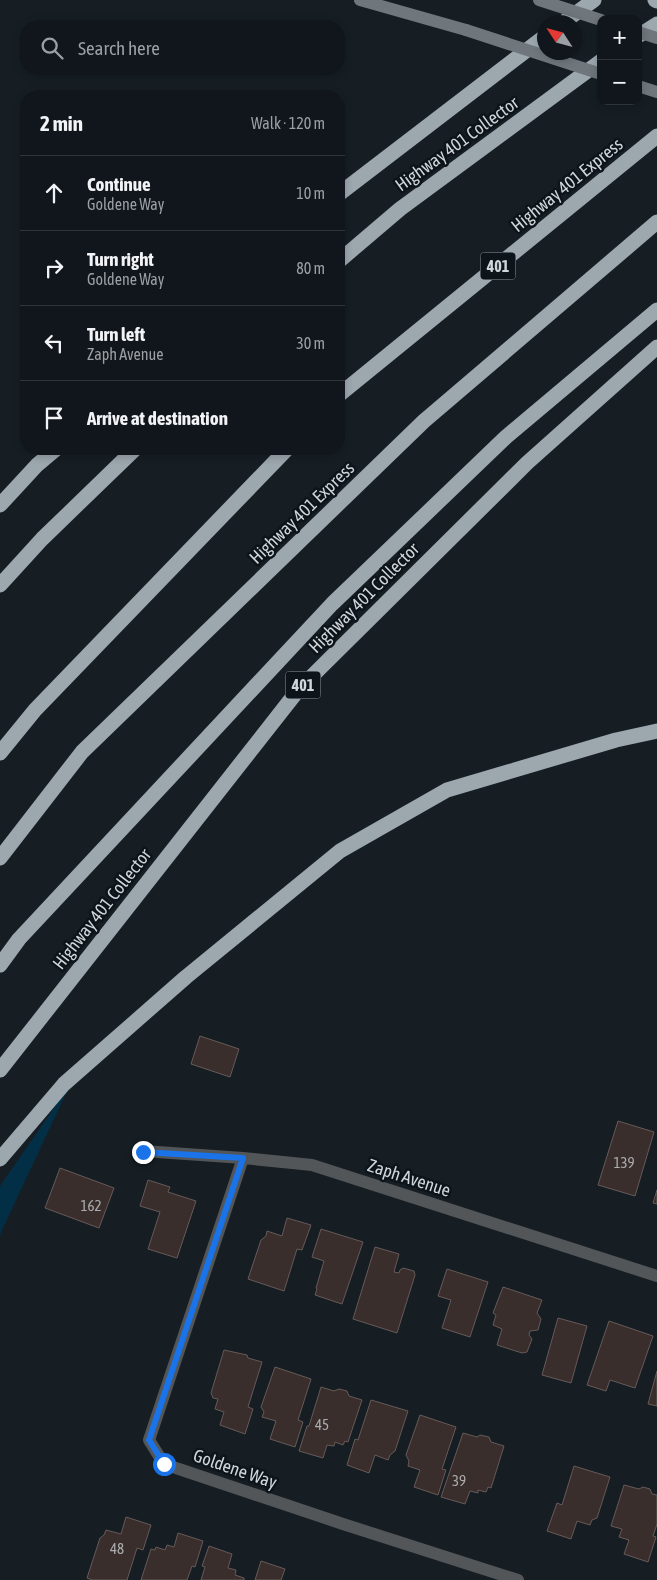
<!DOCTYPE html>
<meta charset="utf-8">
<style>
body{margin:0;font-family:"Asap Condensed",sans-serif;background:#191f24;color:#f1f3f6}
.controls{position:absolute;right:15px;top:15px;display:grid;overflow:hidden;border-radius:10px;box-shadow:0 2px 8px #0003}
.controls button{width:45px;height:45px;display:grid;place-items:center;padding:0;border:0;border-bottom:1px solid #30353a;background:#10161b;color:#f1f3f6;font:25px sans-serif}
.compass{position:absolute;left:537px;top:15px;width:45px;height:45px;border-radius:50%;background:#10161b;box-shadow:0 2px 8px #0003;rotate:306deg}
.stop{position:absolute;width:15px;height:15px;margin:-11px;border:4px solid #1a73e8;border-radius:50%;background:#fff}
.stop.end{background:#1a73e8;border-color:#fff;box-shadow:0 1px 5px #0008}
.list{margin:0;padding:0;list-style:none}
h2{display:flex;justify-content:space-between;align-items:center;height:65px;margin:0;padding:0 20px;font-size:21px}
h2 small{font-size:16px;font-weight:400;color:#9c9fa3}
.list li{display:grid;grid-template-columns:32px 1fr auto;gap:15px;align-items:center;box-sizing:border-box;height:75px;padding:0 20px;border-top:1px solid #30353a}
.list b{display:block;font-size:19px;white-space:nowrap}
.list p{margin:0;font-size:16px;white-space:nowrap;color:#9c9fa3}
.list em{font-size:16px;font-style:normal;color:#9c9fa3}
.icon{flex:none;width:28px;height:28px;fill:none;stroke:currentColor;stroke-width:2;stroke-linecap:round;stroke-linejoin:round}
.map{position:relative;flex:none;width:657px;height:1580px;overflow:hidden}
.search{position:absolute;background:#10161b;box-shadow:0 2px 8px #0003;left:20px;top:20px;width:325px;height:55px;display:flex;align-items:center;gap:12px;box-sizing:border-box;padding:0 18px;border-radius:20px;color:#9c9fa3;font-size:19px}
.panel{position:absolute;background:#10161b;box-shadow:0 2px 8px #0003;left:20px;top:90px;width:325px;height:365px;border-radius:20px}
.map>svg:first-child{display:block}
.green{fill:#022f46}
.building{fill:#392e2c;stroke:#665a58}
.lines{fill:none;stroke-linecap:round;stroke-linejoin:round}
.street{stroke:#525659;stroke-width:12}
.secondary{stroke:#70777c;stroke-width:12}
.highway{stroke:#9ca7ae;stroke-width:15}
.secondary-bridge{stroke:#70777c;stroke-width:12}
.route{stroke:#1a73e8;stroke-width:6}
.labels{text-anchor:middle;stroke-width:5;stroke-linejoin:round;paint-order:stroke}
.number-label{font-size:15px;fill:#abacae}
.shield{fill:#0d151b;stroke:#969ca1;stroke-width:1}
.shield-label{font-size:16px;font-weight:bold;fill:#d1d6da}
.street-label{font-size:18px;fill:#d1d6da;stroke:#0d151b}
</style>
<div class="map">
<svg width="657" height="1580" viewBox="0 0 657 1580">
<rect width="100%" height="100%" fill="#161e24"/>
<path class="green" d="M70,1085L2,1230L0,1236V1186Z"/>
<path class="building" d="M200,1036L239,1049L230,1077L191,1064Z
M618,1121L654,1132L635,1196L598,1185Z
M60,1168L114,1188L99,1228L45,1208Z
M148,1180L170,1187L168,1192L196,1201L177,1258L148,1249L160,1212L140,1206Z
M657,1190V1204L653,1203Z
M287,1218L311,1225L302,1250L297,1249L284,1291L248,1279L261,1240L266,1236L267,1231L282,1236Z
M321,1229L363,1242L342,1304L315,1295L317,1289L316,1288L324,1261L312,1257Z
M375,1247L399,1254L394,1272L399,1273L400,1270L403,1268L414,1271L415,1275L397,1333L353,1319Z
M447,1269L488,1282L470,1337L442,1328L451,1300L438,1296Z
M503,1287L542,1300L537,1313L541,1319L538,1330L530,1331L529,1335L532,1339L527,1352L522,1353L497,1345L502,1329L493,1325L496,1315L493,1313Z
M558,1318L587,1326L571,1383L542,1375Z
M609,1321L653,1336L635,1388L610,1380L606,1391L587,1385Z
M224,1350L247,1355L248,1358L262,1362L248,1407L253,1409L245,1434L220,1425L224,1412L215,1409L218,1399L213,1398L211,1393Z
M275,1367L311,1379L298,1420L303,1422L295,1447L270,1439L276,1421L262,1417L264,1412L261,1407Z
M657,1371V1406L648,1404Z
M321,1387L334,1391L339,1389L347,1391L349,1396L362,1400L348,1442L345,1441L343,1445L335,1442L334,1446L327,1445L323,1458L299,1451L307,1426H309Z
M371,1400L408,1411L395,1451L390,1455L388,1460L375,1455L369,1473L347,1465L355,1439L358,1440Z
M420,1415L456,1427L442,1469L446,1470L438,1495L414,1487L420,1470L408,1466L409,1461L406,1455Z
M463,1433L477,1437L480,1435L489,1437L491,1442L504,1446L491,1488L488,1487L486,1492L478,1490V1493L470,1491L465,1504L441,1497Z
M574,1466L610,1477L597,1518L592,1520L590,1525L577,1521L571,1539L547,1531L557,1503L562,1505Z
M624,1485L639,1489L643,1487L650,1489L652,1494L657,1495V1524L653,1536L656,1537L648,1562L624,1554L629,1540L619,1537L622,1529L611,1526Z
M126,1517L151,1525L143,1550L137,1548L127,1580H92L87,1578L100,1538L104,1535L106,1530L121,1534Z
M178,1533L203,1541L195,1567L192,1566L187,1580H141L151,1549L155,1550L156,1547L165,1550L167,1545L174,1547Z
M209,1546L232,1554L228,1568L236,1570L235,1575L244,1578V1580H201L205,1567L202,1566Z
M261,1561L285,1569L281,1580H255Z"/>
<g class="lines">
<path class="street" d="M143,1151L243,1158L312,1165L657,1276
M243,1158L149,1440L164,1464L343,1524L518,1580"/>
<path class="secondary" d="M360,0L466,30
M638,86L657,92"/>
<path class="highway" d="M655,0L657,1
M564,22L594,0
M638,36L657,24
M339,194L544,37
M339,261L400,209L601,61
M339,395L657,136
M0,505L37,465L56,449
M0,585L42,539L135,449
M0,753L35,710L287,449
M0,858L82,752L424,421L657,222
M0,965L19,939L332,604L506,437L657,310
M0,1070L299,689L527,463L657,347
M0,1159L64,1084L186,977L340,851L447,790L616,740L657,731"/>
<path class="secondary-bridge" d="M539,0L601,20
M466,30L601,74
M638,32L657,38"/>
</g>
<g class="lines">
<path class="route" d="M143,1152L243,1158L149,1440L164,1464"/>
</g>
<g class="labels">
<g class="number-label">
<text x="624" y="1168">139</text>
<text x="91" y="1211">162</text>
<text x="322" y="1430">45</text>
<text x="459" y="1486">39</text>
<text x="117" y="1554">48</text>
</g>
<g class="shield">
<rect x="480.5" y="252.5" width="35" height="27" rx="4"/>
<rect x="285.5" y="671.5" width="35" height="27" rx="4"/>
</g>
<g class="shield-label">
<text x="498" y="272">401</text>
<text x="303" y="691">401</text>
</g>
<g class="street-label">
<text transform="translate(457 144) rotate(-36)" y="6">Highway 401 Collector</text>
<text transform="translate(567 185) rotate(-39)" y="6">Highway 401 Express</text>
<text transform="translate(302 513) rotate(-44)" y="6">Highway 401 Express</text>
<text transform="translate(364 598) rotate(-45)" y="6">Highway 401 Collector</text>
<text transform="translate(102 909) rotate(-52)" y="6">Highway 401 Collector</text>
<text transform="translate(409 1178) rotate(18)" y="6">Zaph Avenue</text>
<text transform="translate(235 1469) rotate(19)" y="6">Goldene Way</text>
</g>
</g>
</svg>
<div class="controls">
<button>+</button>
<button>−</button>
</div>
<svg class="compass" viewBox="-18 -18 36 36"><path d="M0-13l5 13h-10z" fill="#e53935"/><path d="M0 13l5-13h-10z" fill="#9c9fa3"/></svg>
<div class="stop" style="left:164px;top:1464px"></div>
<div class="stop end" style="left:143px;top:1152px"></div>
<div class="search"><svg class="icon" aria-label="search" viewBox="0 0 24 24"><circle cx="10" cy="10" r="6"/><path d="M15 15l6 6"/></svg>Search here</div>
<section class="panel">
<h2>2 min<small>Walk · 120 m</small></h2>
<ul class="list">
<li><svg class="icon" aria-label="ahead" viewBox="0 0 24 24"><path d="M12 20V5M6 11l6-6 6 6"/></svg><div><b>Continue</b><p>Goldene Way</p></div><em>10 m</em></li>
<li><svg class="icon" aria-label="right" viewBox="0 0 24 24"><path d="M7 20v-9h11M14 6l5 5-5 5"/></svg><div><b>Turn right</b><p>Goldene Way</p></div><em>80 m</em></li>
<li><svg class="icon" aria-label="left" viewBox="0 0 24 24"><path d="M17 20v-9H6M10 6l-5 5 5 5"/></svg><div><b>Turn left</b><p>Zaph Avenue</p></div><em>30 m</em></li>
<li><svg class="icon" aria-label="arrive" viewBox="0 0 24 24"><path d="M6 21V4h12l-3 4 3 4H6"/></svg><div><b>Arrive at destination</b></div></li>
</ul>
</section>
</div>
